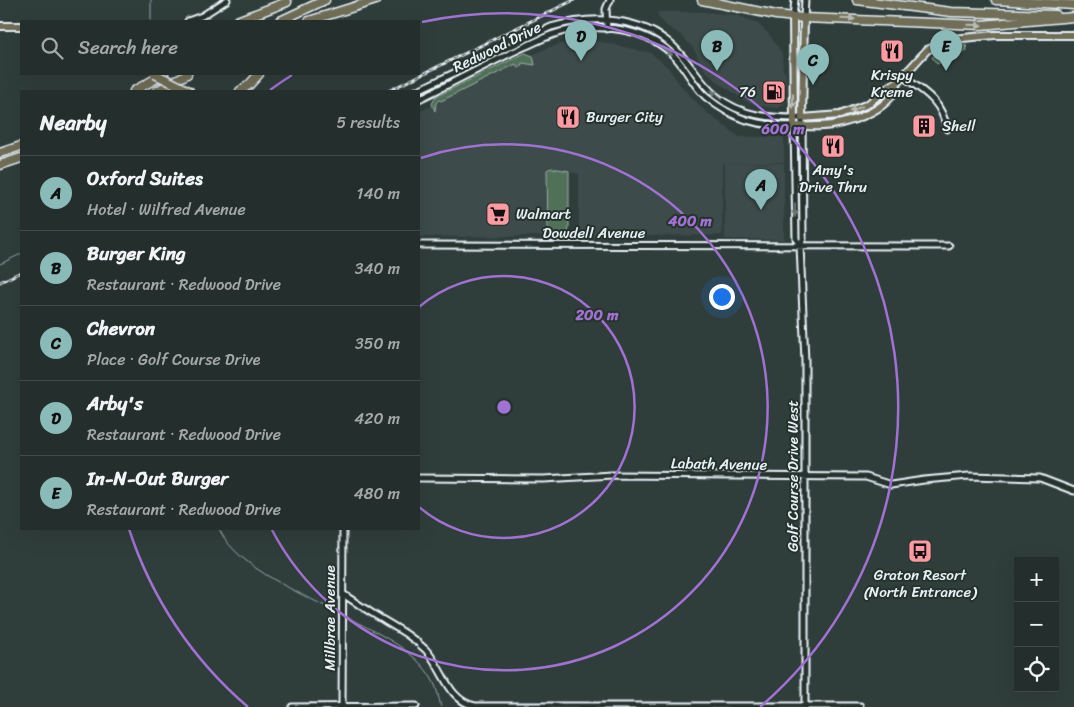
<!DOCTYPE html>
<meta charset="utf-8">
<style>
body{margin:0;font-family:Sriracha,sans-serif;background:#303a38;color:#f1f3f6}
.controls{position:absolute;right:15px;bottom:15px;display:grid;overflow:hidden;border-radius:0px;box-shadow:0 5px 20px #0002}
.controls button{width:45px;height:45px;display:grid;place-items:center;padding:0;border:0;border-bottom:1px solid #414a48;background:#242e2c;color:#f1f3f6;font:25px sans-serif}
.you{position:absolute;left:721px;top:296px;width:18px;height:18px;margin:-12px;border:4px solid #fff;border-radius:50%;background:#1a73e8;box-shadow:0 0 0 8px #1a73e833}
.badge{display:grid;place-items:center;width:32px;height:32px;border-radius:50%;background:#8bbbb9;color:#111;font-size:16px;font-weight:700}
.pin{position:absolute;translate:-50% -41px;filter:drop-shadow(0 1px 2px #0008)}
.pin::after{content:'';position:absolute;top:26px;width:18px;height:15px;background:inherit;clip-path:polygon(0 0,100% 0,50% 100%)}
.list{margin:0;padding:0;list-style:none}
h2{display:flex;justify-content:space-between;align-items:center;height:65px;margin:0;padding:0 20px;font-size:21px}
h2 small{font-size:16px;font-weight:400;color:#a3a8a9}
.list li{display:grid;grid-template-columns:32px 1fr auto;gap:15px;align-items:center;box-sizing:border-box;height:75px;padding:0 20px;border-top:1px solid #414a48}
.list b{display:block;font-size:19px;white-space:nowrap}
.list p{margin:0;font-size:16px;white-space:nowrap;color:#a3a8a9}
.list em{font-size:16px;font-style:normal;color:#a3a8a9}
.icon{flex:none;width:28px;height:28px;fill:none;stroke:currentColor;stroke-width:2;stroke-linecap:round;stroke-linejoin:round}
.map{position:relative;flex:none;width:1074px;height:707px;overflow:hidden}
.search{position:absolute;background:#242e2c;box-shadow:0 5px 20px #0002;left:20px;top:20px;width:400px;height:55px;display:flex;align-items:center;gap:12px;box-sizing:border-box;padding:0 18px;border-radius:0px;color:#a3a8a9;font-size:19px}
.panel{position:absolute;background:#242e2c;box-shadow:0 5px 20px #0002;left:20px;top:90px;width:400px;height:440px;border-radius:0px}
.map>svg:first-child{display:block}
.built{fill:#3c4b4c}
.green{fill:#517059;stroke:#9cb0a8}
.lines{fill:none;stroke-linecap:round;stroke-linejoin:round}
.stream{stroke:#93a8af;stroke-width:1}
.minor-casing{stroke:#e8f1f8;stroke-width:9}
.major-casing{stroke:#e8f1f8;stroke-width:10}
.highway-casing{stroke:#e8f1f8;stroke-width:11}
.minor{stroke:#26332d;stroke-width:5}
.major{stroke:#716e59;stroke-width:6}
.highway{stroke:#716e59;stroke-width:8}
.rail-casing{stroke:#e8f1f8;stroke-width:3}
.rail{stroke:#26332d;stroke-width:1;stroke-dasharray:4;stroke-linecap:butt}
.highway-bridge-casing{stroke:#e8f1f8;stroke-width:11;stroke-linecap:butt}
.highway-bridge{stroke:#716e59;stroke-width:8}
.oneway{fill:#b8bdb8}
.oneway2{fill:#6a7674}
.ring{fill:none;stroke:#a171d3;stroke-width:2.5}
.labels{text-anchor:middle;stroke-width:4;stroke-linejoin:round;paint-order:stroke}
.street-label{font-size:15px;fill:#e8f1f8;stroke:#26332d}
.poi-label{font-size:15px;fill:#e8f1f8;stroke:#26332d}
.centre{fill:#a171d3;stroke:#26332d;stroke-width:2.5}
.ring-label{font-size:15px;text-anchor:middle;font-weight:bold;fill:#a171d3;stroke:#26332d;stroke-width:4;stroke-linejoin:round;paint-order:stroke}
</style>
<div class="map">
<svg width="1074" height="707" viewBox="0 0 1074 707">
<rect width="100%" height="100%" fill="#303e3b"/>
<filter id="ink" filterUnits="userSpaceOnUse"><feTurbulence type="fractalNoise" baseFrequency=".02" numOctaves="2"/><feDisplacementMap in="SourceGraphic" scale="10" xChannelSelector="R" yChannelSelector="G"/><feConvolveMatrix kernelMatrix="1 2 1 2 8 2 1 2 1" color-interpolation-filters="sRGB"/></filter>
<g filter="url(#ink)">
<path class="built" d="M658,12H704V28V12L737,15L757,23L768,33L782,53L783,70L786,74L785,103L779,108L766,107L747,102L719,83L704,69L694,49L681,35L668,27L658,17Z
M571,41H597L651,53L668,67L680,85L707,113L739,137H784V162L722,163V235L579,237V174L547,167V236L419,237V112L547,48Z
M725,163H784V240L725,239Z"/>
<path class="green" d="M966,45L967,51L955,54L954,57L948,58L937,64L932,57L949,48Z
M525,53L533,56L535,65L522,63L521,67L518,68L516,64L441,101L439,100L436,103L435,111L432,104L435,97Z
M552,168L569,171V228L567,237L564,240L561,237L545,236L548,232L547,170L548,169Z"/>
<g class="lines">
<path class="stream" d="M151,0V21
M0,264L21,254
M219,529C238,569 303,594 341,614
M345,616C376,633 415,648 433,681C437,688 439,699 441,707"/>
<g class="minor-casing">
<path id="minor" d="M793,17L795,0
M804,18L805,0
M188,21L202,16L227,0
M607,29L606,9L610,0
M902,76C925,92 941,100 947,129
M416,91L551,27C592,15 640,16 673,46C689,61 699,82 716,96C742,117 770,118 802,118L803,239L800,245L805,361V707
M419,99C454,82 489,63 524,47C540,40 554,32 570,30C608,24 649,29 676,58C687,70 694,87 706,97C734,120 758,126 794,126L796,239L800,245
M419,245L949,246
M419,478L544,479L612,475L866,477L891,485L924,480L969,476L1040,478L1074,491
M343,594C353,601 364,608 375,615C393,626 411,635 426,650C444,669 447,700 475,706H860
M292,707L416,706
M342,707L343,529"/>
</g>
<g class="major-casing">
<path id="major" d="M793,17L794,126C807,126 820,127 832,125C855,121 893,108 897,83
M804,18L802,118L840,115L868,104L890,86L897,83L927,50L952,39L995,35H1074
M0,26H21"/>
</g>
<g class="highway-casing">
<path id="highway" d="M702,0L776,15L804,18L981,25L1074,17
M857,0L951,12L1056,15
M996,0L1074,5
M237,21L287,2
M280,21L325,0
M309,21L376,0
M181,87L189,91
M134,91L164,74
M157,91L187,74
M240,91L249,85L259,74
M0,153L21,146
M0,165L21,158"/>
</g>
<use href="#minor" class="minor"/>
<use href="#major" class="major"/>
<use href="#highway" class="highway"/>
<g class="rail-casing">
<path id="rail" d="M388,91L574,0
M0,282L21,272"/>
</g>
<use href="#rail" class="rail"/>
<g class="highway-bridge-casing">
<path id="highway-bridge" d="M155,74L181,87"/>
</g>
<use href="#highway-bridge" class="highway-bridge"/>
</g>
<defs><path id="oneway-solid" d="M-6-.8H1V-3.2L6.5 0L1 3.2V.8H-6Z" transform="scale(1.25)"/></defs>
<g class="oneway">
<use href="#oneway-solid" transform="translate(848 19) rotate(2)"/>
<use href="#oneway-solid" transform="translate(975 25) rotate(1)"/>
<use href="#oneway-solid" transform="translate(793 101) rotate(90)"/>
<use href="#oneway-solid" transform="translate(856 109) rotate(157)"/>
</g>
<g class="oneway2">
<use href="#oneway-solid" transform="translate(667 51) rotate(39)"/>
<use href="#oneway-solid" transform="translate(716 95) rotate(-140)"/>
<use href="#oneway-solid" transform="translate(795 210) rotate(90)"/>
</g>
</g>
<g class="ring">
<path d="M419 307A131 131 0 1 1 419 507"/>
<path d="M421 158A263 263 0 1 1 272 530"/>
<path d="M248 707A394 394 0 0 1 129 529M270 90A394 394 0 0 1 292 75M422 22A394 394 0 0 1 760 707"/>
</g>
<defs>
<g id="restaurant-square" transform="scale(1.25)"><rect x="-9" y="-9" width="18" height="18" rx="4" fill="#ff9aa2" stroke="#26332d"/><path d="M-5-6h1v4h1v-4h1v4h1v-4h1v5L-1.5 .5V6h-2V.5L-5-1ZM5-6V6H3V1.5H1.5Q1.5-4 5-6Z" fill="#111"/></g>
<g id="fuel-square" transform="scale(1.25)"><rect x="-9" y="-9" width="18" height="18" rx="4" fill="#ff9aa2" stroke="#26332d"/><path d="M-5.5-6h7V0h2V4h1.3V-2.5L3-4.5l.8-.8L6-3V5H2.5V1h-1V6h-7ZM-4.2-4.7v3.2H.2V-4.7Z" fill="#111"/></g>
<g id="building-square" transform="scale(1.25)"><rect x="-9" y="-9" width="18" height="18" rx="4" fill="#ff9aa2" stroke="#26332d"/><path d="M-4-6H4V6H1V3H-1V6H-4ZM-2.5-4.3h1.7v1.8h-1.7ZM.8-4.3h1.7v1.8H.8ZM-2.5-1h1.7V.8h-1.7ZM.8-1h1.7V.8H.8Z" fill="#111"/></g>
<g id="supermarket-square" transform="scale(1.25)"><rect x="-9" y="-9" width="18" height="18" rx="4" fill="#ff9aa2" stroke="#26332d"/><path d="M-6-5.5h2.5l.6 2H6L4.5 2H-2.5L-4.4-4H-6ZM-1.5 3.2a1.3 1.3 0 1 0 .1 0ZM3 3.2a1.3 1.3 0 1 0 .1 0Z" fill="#111"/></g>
<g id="bus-square" transform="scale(1.25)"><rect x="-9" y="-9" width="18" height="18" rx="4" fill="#ff9aa2" stroke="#26332d"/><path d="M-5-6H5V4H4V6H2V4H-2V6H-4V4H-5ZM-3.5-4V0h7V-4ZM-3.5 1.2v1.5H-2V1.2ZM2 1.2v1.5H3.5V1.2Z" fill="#111"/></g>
</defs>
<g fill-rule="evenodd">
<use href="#restaurant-square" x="892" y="51"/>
<use href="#fuel-square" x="774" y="92"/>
<use href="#restaurant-square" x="568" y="117"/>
<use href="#building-square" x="924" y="126"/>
<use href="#restaurant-square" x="833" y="146"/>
<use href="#supermarket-square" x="498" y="214"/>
<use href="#bus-square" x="920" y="551"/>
</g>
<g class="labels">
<g class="street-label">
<text transform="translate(497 47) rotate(-26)" y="5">Redwood Drive</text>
<text x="594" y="238">Dowdell Avenue</text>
<text transform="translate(719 464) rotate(1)" y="5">Labath Avenue</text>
<text transform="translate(793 476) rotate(-90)" y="5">Golf Course Drive West</text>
<text transform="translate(330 618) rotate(-90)" y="5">Millbrae Avenue</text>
</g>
<g class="poi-label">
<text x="892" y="80">Krispy<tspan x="892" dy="17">Kreme</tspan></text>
<text x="756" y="97" text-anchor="end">76</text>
<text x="586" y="122" text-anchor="start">Burger City</text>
<text x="942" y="131" text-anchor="start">Shell</text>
<text x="833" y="175">Amy's<tspan x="833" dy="17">Drive Thru</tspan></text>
<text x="516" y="219" text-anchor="start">Walmart</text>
<text x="920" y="580">Graton Resort<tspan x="920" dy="17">(North Entrance)</tspan></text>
</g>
</g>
<circle cx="504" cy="407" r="8" class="centre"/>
<g class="ring-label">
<text x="783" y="134">600 m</text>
<text x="690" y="226">400 m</text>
<text x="597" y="320">200 m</text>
</g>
</svg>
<div class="controls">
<button>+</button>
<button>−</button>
<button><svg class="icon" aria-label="locate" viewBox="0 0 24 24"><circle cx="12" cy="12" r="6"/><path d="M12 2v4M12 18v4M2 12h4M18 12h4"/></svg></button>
</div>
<div class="you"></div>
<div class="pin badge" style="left:761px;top:210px">A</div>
<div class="pin badge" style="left:717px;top:71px">B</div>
<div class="pin badge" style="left:813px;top:85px">C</div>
<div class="pin badge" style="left:581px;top:61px">D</div>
<div class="pin badge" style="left:946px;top:71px">E</div>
<div class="search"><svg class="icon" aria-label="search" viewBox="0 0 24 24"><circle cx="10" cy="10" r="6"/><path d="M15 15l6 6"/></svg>Search here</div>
<section class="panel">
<h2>Nearby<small>5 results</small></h2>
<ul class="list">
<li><span class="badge">A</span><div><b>Oxford Suites</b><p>Hotel · Wilfred Avenue</p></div><em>140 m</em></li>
<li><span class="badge">B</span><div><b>Burger King</b><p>Restaurant · Redwood Drive</p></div><em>340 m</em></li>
<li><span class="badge">C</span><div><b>Chevron</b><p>Place · Golf Course Drive</p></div><em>350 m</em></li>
<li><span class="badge">D</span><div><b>Arby's</b><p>Restaurant · Redwood Drive</p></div><em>420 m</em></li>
<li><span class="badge">E</span><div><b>In-N-Out Burger</b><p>Restaurant · Redwood Drive</p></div><em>480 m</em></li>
</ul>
</section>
</div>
